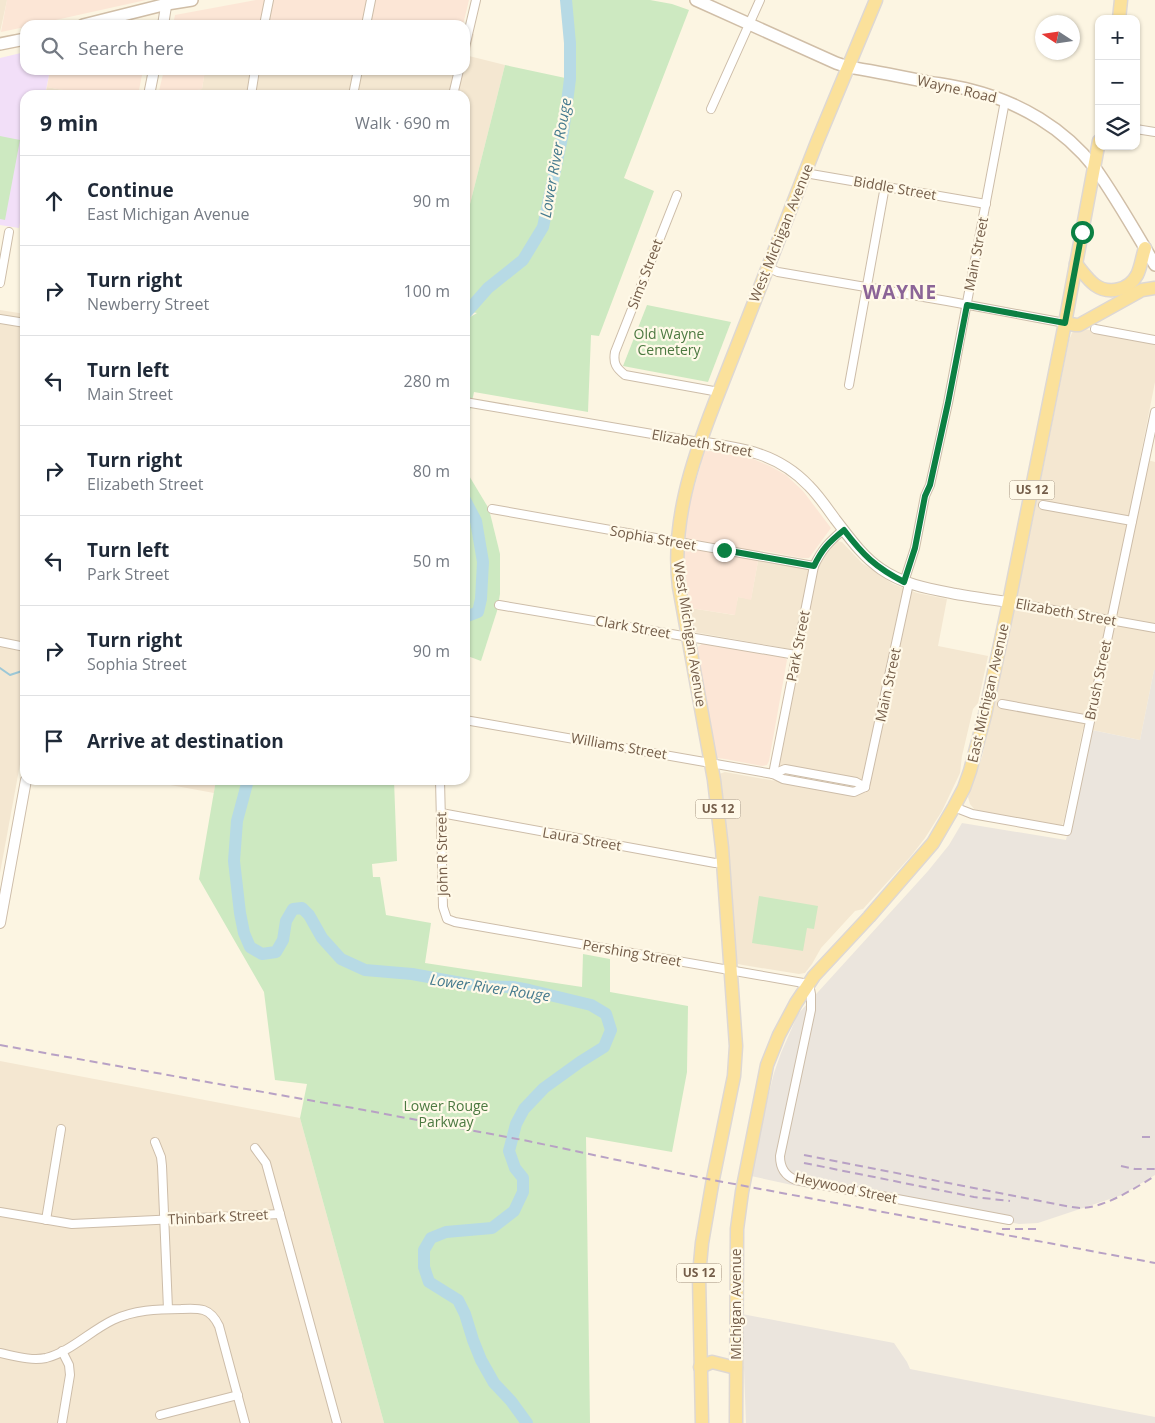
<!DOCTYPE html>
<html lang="en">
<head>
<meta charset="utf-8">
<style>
	body { margin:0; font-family:"Open Sans",sans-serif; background:#f6f6f7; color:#1f2937 }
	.controls { position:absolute; right:15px; top:15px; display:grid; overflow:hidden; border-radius:10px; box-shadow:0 1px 4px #0004 }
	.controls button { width:45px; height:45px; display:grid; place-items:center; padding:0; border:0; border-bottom:1px solid #e0e1e3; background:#fff; color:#1f2937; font:25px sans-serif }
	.compass { position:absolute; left:1035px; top:15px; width:45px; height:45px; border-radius:50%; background:#fff; box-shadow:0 1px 4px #0004; rotate:282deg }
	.stop { position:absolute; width:15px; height:15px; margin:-11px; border:4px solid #0b8043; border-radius:50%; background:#fff }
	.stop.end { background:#0b8043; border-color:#fff; box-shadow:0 1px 5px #0008 }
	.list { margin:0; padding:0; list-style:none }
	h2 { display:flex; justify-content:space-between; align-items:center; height:65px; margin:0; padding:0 20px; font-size:21px }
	h2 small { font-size:16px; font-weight:400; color:#747a83 }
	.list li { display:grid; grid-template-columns:32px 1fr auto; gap:15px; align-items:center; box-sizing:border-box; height:90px; padding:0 20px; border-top:1px solid #e0e1e3 }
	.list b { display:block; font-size:19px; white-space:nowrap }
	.list p { margin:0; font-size:16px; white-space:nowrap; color:#747a83 }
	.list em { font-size:16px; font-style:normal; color:#747a83 }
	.icon { flex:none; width:28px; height:28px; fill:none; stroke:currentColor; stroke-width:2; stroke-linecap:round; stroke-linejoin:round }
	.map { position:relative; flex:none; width:1155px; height:1423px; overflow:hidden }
	.search { position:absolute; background:#fff; box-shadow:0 1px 4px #0004; left:20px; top:20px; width:450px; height:55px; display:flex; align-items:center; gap:12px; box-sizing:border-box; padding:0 18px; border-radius:15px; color:#747a83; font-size:19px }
	.panel { position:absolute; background:#fff; box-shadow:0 1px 4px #0004; left:20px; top:90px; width:450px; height:695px; border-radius:15px }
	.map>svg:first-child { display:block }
	.residential { fill:#f4e7d1 }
	.commercial { fill:#fce6d6 }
	.industrial { fill:#ebe5dd }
	.education { fill:#f2dff8 }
	.green { fill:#cde9c1 }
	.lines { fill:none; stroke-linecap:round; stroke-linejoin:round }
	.stream { stroke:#9dc8d7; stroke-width:2 }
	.river { stroke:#b7dae5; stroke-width:12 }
	.minor-casing { stroke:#cdbda9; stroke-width:10 }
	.tertiary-casing { stroke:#cdbda9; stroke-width:12 }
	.secondary-casing { stroke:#d0bea7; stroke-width:14 }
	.primary-casing { stroke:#ded8d3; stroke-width:15 }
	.minor { stroke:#fff; stroke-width:8 }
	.tertiary { stroke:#fff; stroke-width:10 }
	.secondary { stroke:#fff; stroke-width:11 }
	.primary { stroke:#fbe19b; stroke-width:12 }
	.rail { stroke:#b8a1c5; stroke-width:2; stroke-dasharray:8 5; stroke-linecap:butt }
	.route { stroke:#0b8043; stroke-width:6 }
	.labels { text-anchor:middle; stroke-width:4.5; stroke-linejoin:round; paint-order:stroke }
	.shield { fill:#fff9e8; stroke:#9e8c79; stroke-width:1 }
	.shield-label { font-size:12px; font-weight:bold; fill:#745d49 }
	.street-label { font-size:14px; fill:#745d49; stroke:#fff9e8 }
	.park-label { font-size:14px; fill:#4c7941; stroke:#fff9e8 }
	.water-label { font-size:15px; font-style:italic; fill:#457a8e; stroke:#fff9e8 }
	.district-label { font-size:19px; font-weight:bold; letter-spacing:1px; fill:#8b6497; stroke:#fff9e8 }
</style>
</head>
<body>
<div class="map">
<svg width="1155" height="1423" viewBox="0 0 1155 1423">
	<rect width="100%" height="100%" fill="#fcf5e2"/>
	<g class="residential">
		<polygon points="0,0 7,0 0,32"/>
		<polygon points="465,33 474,34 469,56 505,65 465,224 465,95 175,95 202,89 205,70 465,70"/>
		<polygon points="47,87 89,95 45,95"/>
		<polygon points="0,310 25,314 25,737 0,873"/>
		<polygon points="1076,327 1155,345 1155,382 1140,458 1155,462 1155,670 1154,670 1140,740 1083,728 1064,820 1062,825 1057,826 997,816 974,809 970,804 968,797 982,757 1033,519 1069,340 1072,333"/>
		<polygon points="837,541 842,542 862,563 893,584 917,593 947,599 938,646 988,656 978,703 973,709 962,756 960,773 942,811 925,838 911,856 863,909 855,911 821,948 812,964 805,973 799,974 743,965 738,964 736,961 719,774 725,772 776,781 801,651 694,632 691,627 693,620 690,608 734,615 738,597 751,599 758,561 817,570 823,556 830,547"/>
		<polygon points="143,780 216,780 214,793"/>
		<polygon points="0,1061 300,1118 384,1423 0,1423"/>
	</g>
	<g class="commercial">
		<polygon points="7,0 146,0 33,25 25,25 25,27 1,32"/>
		<polygon points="256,0 469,0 463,25 173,25 175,15"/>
		<polygon points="50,70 143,70 138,95 89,95 47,87"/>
		<polygon points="164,70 205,70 202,89 175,95 158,95"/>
		<polygon points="704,450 751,458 770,466 786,475 803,491 831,528 809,558 802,558 760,550 751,600 738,597 735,615 690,608 684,562 682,557 689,506 701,464 701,456"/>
		<polygon points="703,643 772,654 784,657 787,660 769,761 767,765 762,766 725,759 717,758 715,755 697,652 698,647"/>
	</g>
	<g class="industrial">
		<polygon points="1154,670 1155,670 1155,1175 1122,1195 1038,1223 1019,1224 792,1185 751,1176 768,1097 774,1073 781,1053 798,1014 928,871 949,845 962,823 1066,840 1092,730 1140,740"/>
		<polygon points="742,1314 894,1343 907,1362 910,1369 1155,1417 1155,1423 746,1423"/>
	</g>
	<polygon class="education" points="25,52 25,70 50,70 45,95 25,95 25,195 19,228 0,225 0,58"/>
	<g class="green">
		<polygon points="566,0 650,0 672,4 689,10 624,178 654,191 599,336 591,335 588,412 474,392 470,411 465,421 465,320 477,313 465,311 465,224 505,65 570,79 570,43"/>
		<polygon points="0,136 20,140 5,220 0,219"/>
		<polygon points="647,305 731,322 708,382 623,366"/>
		<polygon points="465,469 489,509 500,554 500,594 497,611 481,661 465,655"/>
		<polygon points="216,780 394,780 397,861 372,864 373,877 380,877 386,915 431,923 425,963 582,987 583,954 610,959 610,992 688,1006 687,1072 672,1152 586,1137 590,1423 384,1423 300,1118 307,1084 275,1080 264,992 199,879"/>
		<polygon points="759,896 818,906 814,929 807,928 803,951 752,943"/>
	</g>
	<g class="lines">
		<polyline class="stream" points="0,668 10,675 25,670"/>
		<g class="river">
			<polyline points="465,314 488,288 523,260 543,227 563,133 570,79 570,43 566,0"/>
			<polyline points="465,500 476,521 483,562 481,599 478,612 465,617"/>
			<polyline points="248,780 237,821 234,861 240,913 244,933 250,947 262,954 276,952 283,940 286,921 293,909 302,908 309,915 322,938 341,959 365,970 412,974 478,986 513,987 529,990 591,1005 606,1014 611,1030 604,1047 580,1062 544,1088 524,1109 516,1124 509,1151 515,1168 523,1178 523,1192 514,1211 492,1228 446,1232 431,1238 424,1250 424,1267 429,1282 458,1300 465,1314 473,1340 481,1360 494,1383 511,1401 527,1423"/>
		</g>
		<defs>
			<g id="minor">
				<polyline points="264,25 269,0"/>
				<polyline points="366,25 371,0"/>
				<polyline points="465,47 476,0"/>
				<polyline points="251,95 255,70"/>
				<polyline points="353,95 358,70"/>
				<polyline points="453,95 459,70"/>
				<polyline points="711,109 760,0"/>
				<polyline points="1136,129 1155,132"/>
				<polyline points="805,173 986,204"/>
				<path d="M677,195L615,352C613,363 616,368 625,375L719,392"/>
				<polyline points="767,267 778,272 947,301 1065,323"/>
				<polyline points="0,283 9,232"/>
				<polyline points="0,319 25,323"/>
				<polyline points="1095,329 1155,340"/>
				<polyline points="849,385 885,186"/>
				<polyline points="465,402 699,442"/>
				<polyline points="1043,505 1132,521"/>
				<polyline points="492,509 814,566"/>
				<polyline points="904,582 915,548 925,496 930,485 948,403 1005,101"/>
				<polyline points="1009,602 1155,628"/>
				<polyline points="499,605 796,655"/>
				<polyline points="0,642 25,647"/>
				<polyline points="1002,704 1090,720"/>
				<polyline points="465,720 773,774 783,779 854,792 865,787"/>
				<path d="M773,774L814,566C822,549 829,542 843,530"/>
				<polyline points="773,774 785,769 856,782 865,787"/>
				<path d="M440,780L443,907L447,919L455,922L809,984L811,994V1010L780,1156C780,1168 785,1176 796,1180L1009,1220"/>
				<polyline points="865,787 909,583"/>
				<polyline points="954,807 972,814 1067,831 1155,412"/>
				<polyline points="441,813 715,863 724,862"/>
				<polyline points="155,1142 161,1157 162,1166 168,1309"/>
				<polyline points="255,1148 266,1163 337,1423"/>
				<polyline points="0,1212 72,1224 280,1214"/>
				<polyline points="46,1220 61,1129"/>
				<path d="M0,1353C15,1356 31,1361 46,1358C70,1352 90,1331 113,1320C134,1310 157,1309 181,1309C199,1308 210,1307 219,1326L245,1423"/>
				<polyline points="160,1415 238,1395"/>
				<polyline points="62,1423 70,1375 69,1365 62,1351"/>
			</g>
			<g id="tertiary">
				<polyline points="163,25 167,0"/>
				<polyline points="149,95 154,70"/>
				<path d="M699,442C742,448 778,453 809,486C819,496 827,508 835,519C849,537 862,556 881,569C904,585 930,589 956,594C974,597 991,600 1009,602"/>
				<polyline points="0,923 26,780"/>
			</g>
			<g id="secondary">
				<path d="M696,0L836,63L848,67C873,71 898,76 923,81C939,84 956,86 971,90C1019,102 1064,128 1095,168C1117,199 1136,233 1155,265"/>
				<polyline points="83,25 167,4 192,0"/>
				<polyline points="0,44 25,39"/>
			</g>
			<g id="primary">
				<polyline points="1119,19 1121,0"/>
				<path d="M1076,264C1082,271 1088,280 1095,285C1109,295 1129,290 1137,275C1141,267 1142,257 1145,248"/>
				<polyline points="1065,323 1076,325 1079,325 1142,290 1155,288"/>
				<polyline points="700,1367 712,1362 736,1368"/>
				<path d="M702,1423L699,1275L702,1243L713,1179L734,1076L736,1046L722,848L714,780L679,587C671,523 692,461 715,402L817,142L876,0"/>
				<polyline points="736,1423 737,1229 742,1192 767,1065 779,1035 796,1003 814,976 869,917 933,843 954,807 964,788 970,771 985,715 1009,602 1065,323 1099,141"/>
			</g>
		</defs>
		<use href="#minor" class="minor-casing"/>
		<use href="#tertiary" class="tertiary-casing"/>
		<use href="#secondary" class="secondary-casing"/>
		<use href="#primary" class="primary-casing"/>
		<use href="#minor" class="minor"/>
		<use href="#tertiary" class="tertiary"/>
		<use href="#secondary" class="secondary"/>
		<use href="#primary" class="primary"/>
		<g class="rail">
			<polyline points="0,1045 364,1110 528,1141 702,1178 1155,1263"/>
			<polyline points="1142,1137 1155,1137"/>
			<path d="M804,1155L1066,1206C1071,1207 1077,1208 1082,1208C1106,1207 1135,1188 1155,1176"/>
			<polyline points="804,1163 974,1197 1010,1201"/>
			<polyline points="1121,1166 1135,1169 1155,1169"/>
			<polyline points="1002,1229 1039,1229"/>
		</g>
	</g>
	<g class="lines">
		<path class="route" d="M724,550L814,566C822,549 829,542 844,530C863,555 875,567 904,582L915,548L925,496L930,485L948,403L967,305L1065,323L1082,232"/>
	</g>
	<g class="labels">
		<g class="shield">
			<rect x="1009.5" y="480.5" width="45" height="19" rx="4"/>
			<rect x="695.5" y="799.5" width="45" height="19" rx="4"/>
			<rect x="676.5" y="1263.5" width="45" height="19" rx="4"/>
		</g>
		<g class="shield-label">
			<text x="1032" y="494">US 12</text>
			<text x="718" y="813">US 12</text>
			<text x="699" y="1277">US 12</text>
		</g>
		<g class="street-label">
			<text transform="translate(957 89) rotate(13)" y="5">Wayne Road</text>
			<text transform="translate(895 188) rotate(10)" y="5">Biddle Street</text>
			<text transform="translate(781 233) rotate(-68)" y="5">West Michigan Avenue</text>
			<text transform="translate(976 254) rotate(-79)" y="5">Main Street</text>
			<text transform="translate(645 274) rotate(-69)" y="5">Sims Street</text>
			<text transform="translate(702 443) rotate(10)" y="5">Elizabeth Street</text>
			<text transform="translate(653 538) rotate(10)" y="5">Sophia Street</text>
			<text transform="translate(1066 612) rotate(10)" y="5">Elizabeth Street</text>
			<text transform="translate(633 627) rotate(10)" y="5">Clark Street</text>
			<text transform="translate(690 634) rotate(81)" y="5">West Michigan Avenue</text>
			<text transform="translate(798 646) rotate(-79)" y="5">Park Street</text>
			<text transform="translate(1098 680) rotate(-78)" y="5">Brush Street</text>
			<text transform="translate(888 685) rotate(-78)" y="5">Main Street</text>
			<text transform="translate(988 693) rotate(-77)" y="5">East Michigan Avenue</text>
			<text transform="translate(619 746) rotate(10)" y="5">Williams Street</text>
			<text transform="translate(582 839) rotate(10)" y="5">Laura Street</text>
			<text transform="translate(442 854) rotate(-91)" y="5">John R Street</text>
			<text transform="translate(632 953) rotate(10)" y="5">Pershing Street</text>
			<text transform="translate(846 1188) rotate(12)" y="5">Heywood Street</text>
			<text transform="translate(218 1217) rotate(-3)" y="5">Thinbark Street</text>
			<text transform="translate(736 1304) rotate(-90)" y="5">Michigan Avenue</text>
		</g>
		<g class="park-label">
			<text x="669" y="339">Old Wayne<tspan x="669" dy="16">Cemetery</tspan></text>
			<text x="446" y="1111">Lower Rouge<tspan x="446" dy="16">Parkway</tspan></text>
		</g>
		<g class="water-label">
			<text transform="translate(556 158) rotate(-80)" y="5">Lower River Rouge</text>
			<text transform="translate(490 988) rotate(8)" y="5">Lower River Rouge</text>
		</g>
		<g class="district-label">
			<text x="900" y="299">WAYNE</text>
		</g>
	</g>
</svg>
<div class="controls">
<button>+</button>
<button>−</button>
<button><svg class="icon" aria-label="layers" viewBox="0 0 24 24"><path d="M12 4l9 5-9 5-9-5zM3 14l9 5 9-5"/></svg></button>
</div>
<svg class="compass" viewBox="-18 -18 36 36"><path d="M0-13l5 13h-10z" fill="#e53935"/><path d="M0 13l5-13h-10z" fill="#747a83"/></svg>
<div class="stop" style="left:1082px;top:232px"></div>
<div class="stop end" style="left:724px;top:550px"></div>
<div class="search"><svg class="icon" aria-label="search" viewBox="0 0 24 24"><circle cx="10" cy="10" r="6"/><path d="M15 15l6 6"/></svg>Search here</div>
<section class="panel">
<h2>9 min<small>Walk · 690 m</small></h2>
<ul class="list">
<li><svg class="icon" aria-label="ahead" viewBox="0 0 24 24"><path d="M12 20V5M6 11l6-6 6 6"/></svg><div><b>Continue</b><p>East Michigan Avenue</p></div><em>90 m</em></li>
<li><svg class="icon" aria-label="right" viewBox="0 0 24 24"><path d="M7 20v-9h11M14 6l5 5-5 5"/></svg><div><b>Turn right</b><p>Newberry Street</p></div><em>100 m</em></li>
<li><svg class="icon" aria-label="left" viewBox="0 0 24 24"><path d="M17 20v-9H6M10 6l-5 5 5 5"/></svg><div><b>Turn left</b><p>Main Street</p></div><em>280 m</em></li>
<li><svg class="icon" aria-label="right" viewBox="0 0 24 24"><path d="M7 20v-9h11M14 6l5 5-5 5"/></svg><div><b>Turn right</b><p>Elizabeth Street</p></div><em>80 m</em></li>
<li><svg class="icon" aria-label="left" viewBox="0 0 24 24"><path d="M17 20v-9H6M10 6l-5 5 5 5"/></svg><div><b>Turn left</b><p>Park Street</p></div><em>50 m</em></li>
<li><svg class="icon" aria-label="right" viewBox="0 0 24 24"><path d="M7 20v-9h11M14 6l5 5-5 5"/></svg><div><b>Turn right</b><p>Sophia Street</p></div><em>90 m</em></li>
<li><svg class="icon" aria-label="arrive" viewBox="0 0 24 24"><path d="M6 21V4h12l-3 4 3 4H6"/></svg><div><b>Arrive at destination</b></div></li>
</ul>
</section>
</div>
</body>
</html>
